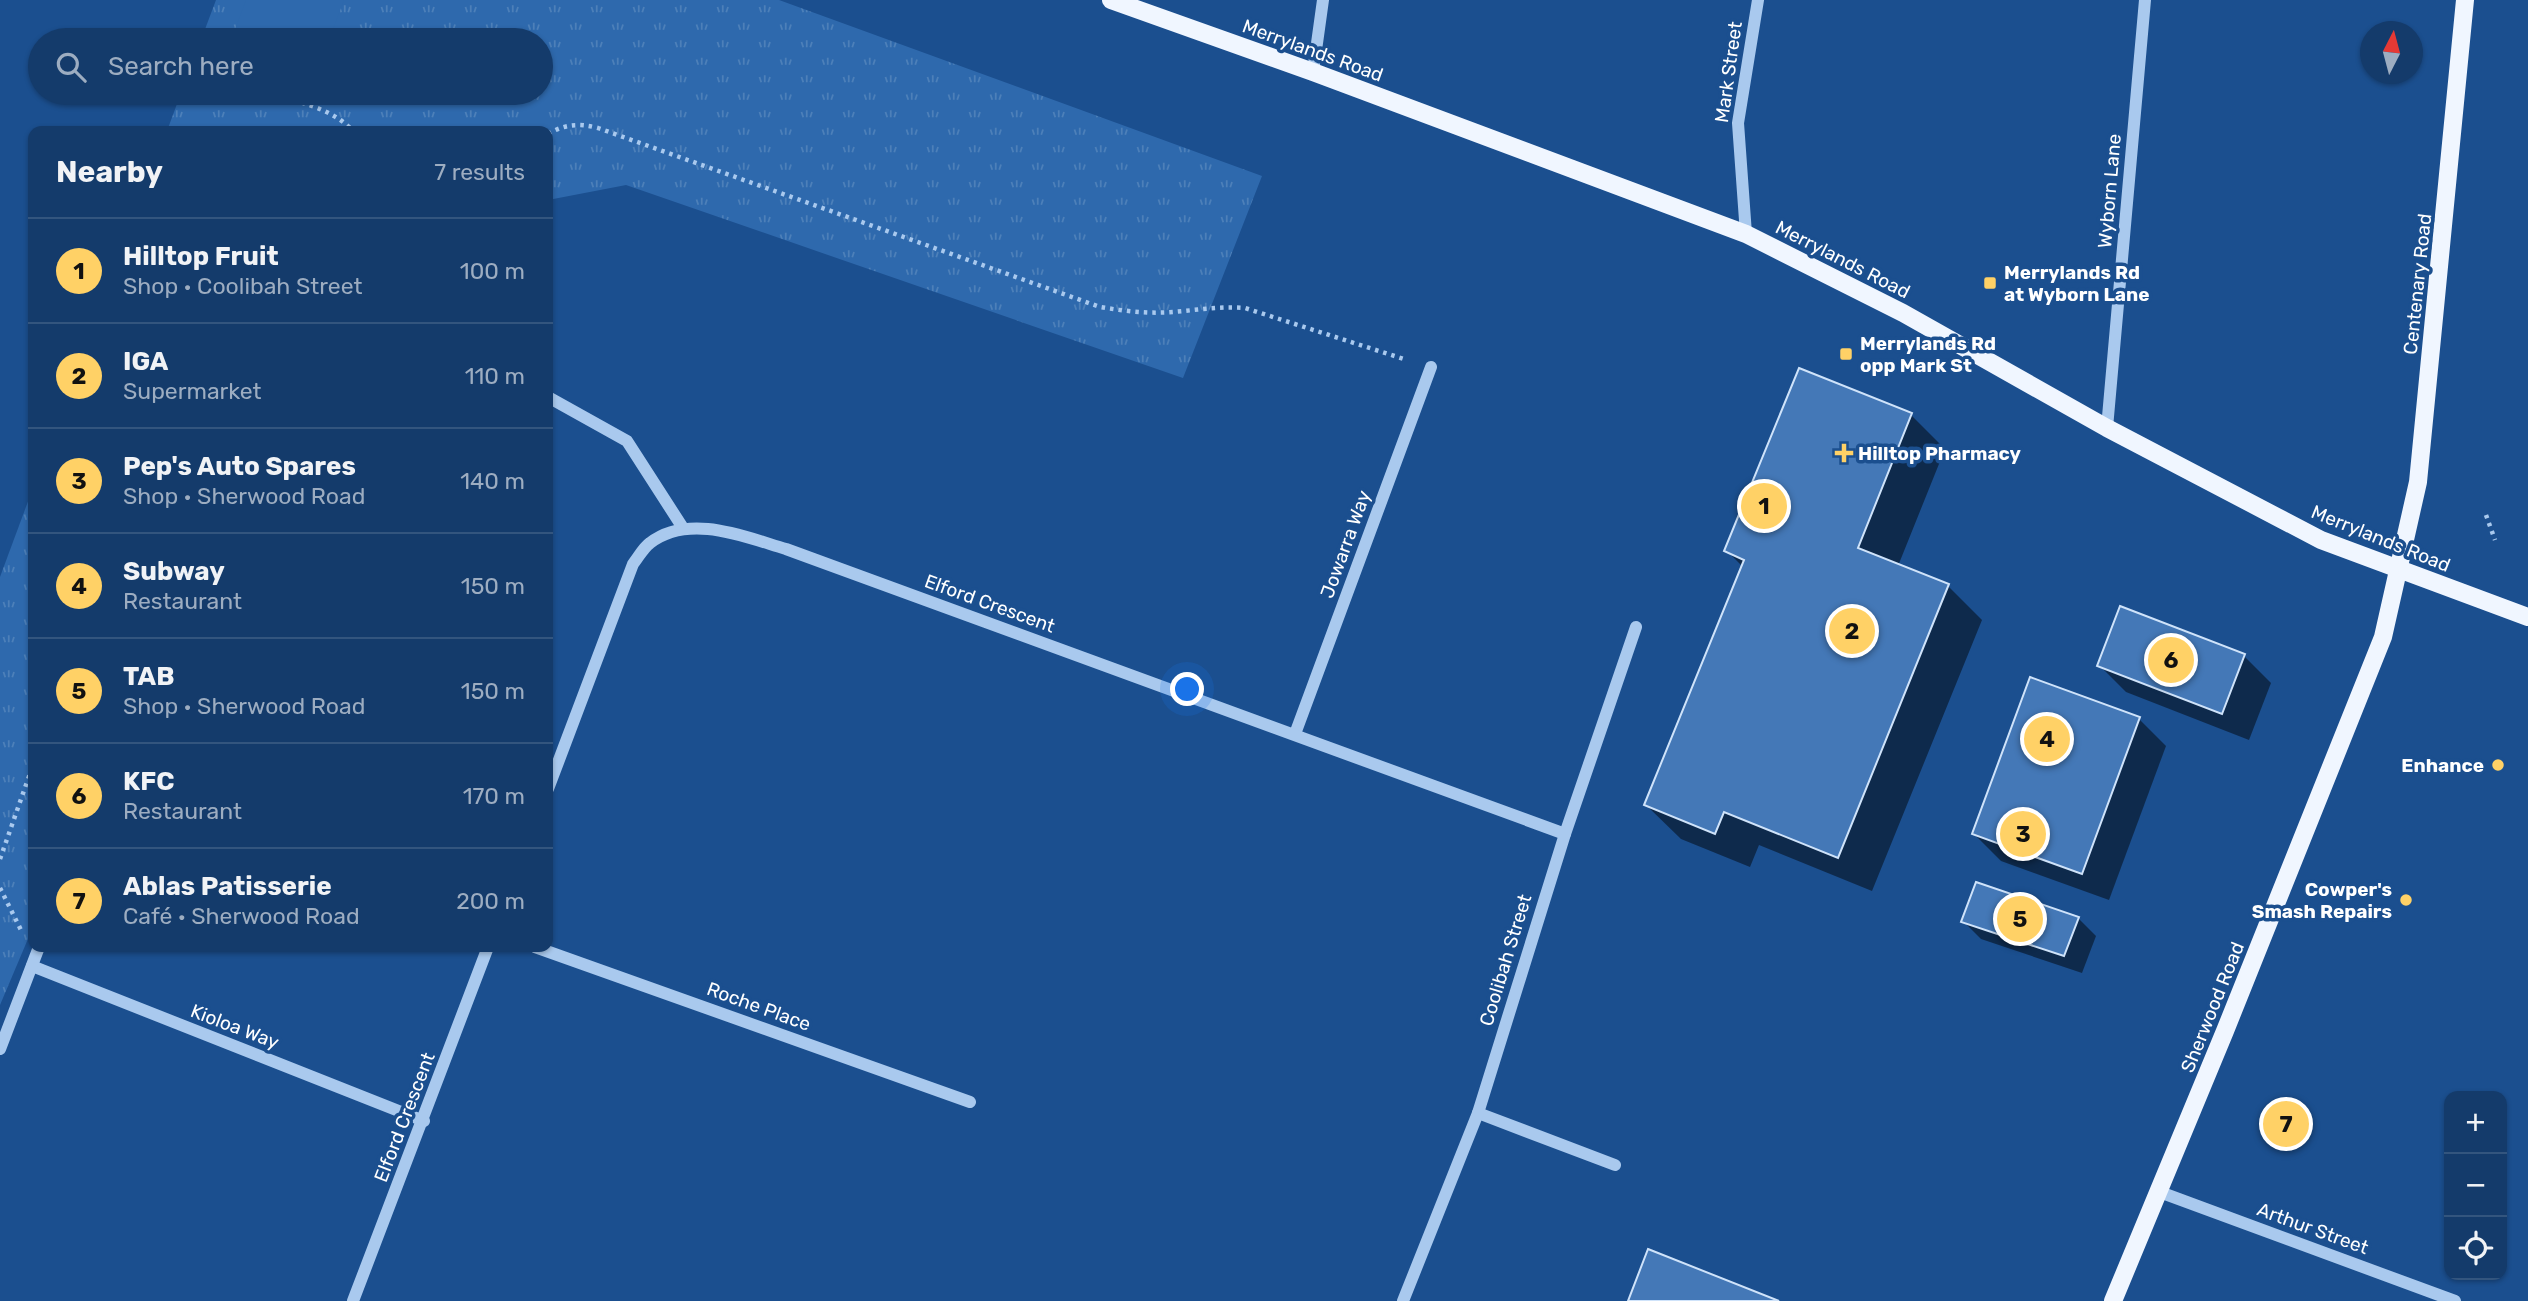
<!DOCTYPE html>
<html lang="en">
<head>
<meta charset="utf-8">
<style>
	body { margin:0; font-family:Rubik,sans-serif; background:#214673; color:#f1f3f6 }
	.controls { position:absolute; right:21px; bottom:21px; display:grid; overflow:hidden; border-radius:14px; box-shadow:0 2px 5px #0004 }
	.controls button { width:63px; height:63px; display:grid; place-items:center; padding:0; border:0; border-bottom:2px solid #33557e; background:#143b6b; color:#f1f3f6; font:35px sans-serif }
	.compass { position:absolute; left:2360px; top:21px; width:63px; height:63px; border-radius:50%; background:#143b6b; box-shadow:0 2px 5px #0004; rotate:6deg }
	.you { position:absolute; left:1188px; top:690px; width:24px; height:24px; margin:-18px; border:5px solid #fff; border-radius:50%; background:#1a73e8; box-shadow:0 0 0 10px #1a73e833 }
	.badge { display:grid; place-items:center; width:46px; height:46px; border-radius:50%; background:#ffd166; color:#111; font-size:23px; font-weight:700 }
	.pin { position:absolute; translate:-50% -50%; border:4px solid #fff; box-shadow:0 2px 7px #0006 }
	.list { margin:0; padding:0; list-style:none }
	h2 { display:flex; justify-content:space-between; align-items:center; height:91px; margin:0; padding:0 28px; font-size:30px }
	h2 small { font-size:23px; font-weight:400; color:#9dadc1 }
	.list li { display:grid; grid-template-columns:46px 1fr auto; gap:21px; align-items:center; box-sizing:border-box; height:105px; padding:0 28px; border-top:2px solid #33557e }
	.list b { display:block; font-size:26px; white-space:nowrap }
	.list p { margin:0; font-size:23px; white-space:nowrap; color:#9dadc1 }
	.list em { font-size:23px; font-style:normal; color:#9dadc1 }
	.icon { flex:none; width:38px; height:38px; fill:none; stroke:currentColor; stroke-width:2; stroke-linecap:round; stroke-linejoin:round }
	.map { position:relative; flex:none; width:2528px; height:1301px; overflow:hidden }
	.search { position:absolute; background:#143b6b; box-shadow:0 2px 5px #0004; left:28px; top:28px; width:525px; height:77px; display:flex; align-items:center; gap:18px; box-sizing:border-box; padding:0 24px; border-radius:38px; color:#9dadc1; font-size:26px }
	.panel { position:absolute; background:#143b6b; box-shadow:0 2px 5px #0004; left:28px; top:126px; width:525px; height:826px; border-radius:14px }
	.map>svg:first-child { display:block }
	.park { fill:url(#park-tufts) }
	.pitch { fill:#2e69ad }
	.shadow { fill:#0007 }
	.building { fill:#4478b7; stroke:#cfe3fa; stroke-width:2 }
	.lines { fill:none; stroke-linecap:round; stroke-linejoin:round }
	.path { stroke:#a9c9ee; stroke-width:4.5; stroke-dasharray:3.5 5; stroke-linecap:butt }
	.minor { stroke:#a9c9ee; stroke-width:12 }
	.major { stroke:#f0f6ff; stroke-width:18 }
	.poi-dot { fill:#ffd166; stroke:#1b4f8f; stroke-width:2.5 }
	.labels { text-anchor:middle; stroke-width:7; stroke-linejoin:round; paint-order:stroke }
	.street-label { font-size:19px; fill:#fff; stroke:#1b4f8f }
	.poi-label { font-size:19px; font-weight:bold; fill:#fff; stroke:#1b4f8f; text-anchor:start }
</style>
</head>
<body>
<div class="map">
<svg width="2528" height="1301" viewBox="0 0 2528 1301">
	<defs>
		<pattern id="park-tufts" width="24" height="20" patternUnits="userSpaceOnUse" patternTransform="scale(1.75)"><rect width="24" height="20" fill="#2e69ad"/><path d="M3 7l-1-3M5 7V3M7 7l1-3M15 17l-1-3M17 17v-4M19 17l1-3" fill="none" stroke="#4d80b9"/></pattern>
	</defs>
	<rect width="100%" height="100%" fill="#1b4f8f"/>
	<g class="park">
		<polygon points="216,0 779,0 1262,176 1183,378 626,185 548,200 548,131 167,131 181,93 541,93 541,40 201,40"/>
		<polygon points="33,488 33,927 0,1005 0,577"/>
	</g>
	<polygon class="pitch" points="246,0 344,0 329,40 231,40"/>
	<g class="shadow">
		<polygon points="1911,415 1945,449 1898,566 1948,586 1982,620 1872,891 1759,845 1750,867 1681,839 1646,805 1743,567 1726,550"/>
		<polygon points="2121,609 2244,656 2271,683 2249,740 2126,692 2100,666"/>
		<polygon points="2139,719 2166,746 2109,900 2001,861 1974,834"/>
		<polygon points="2078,918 2096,936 2082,973 1981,939 1963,921"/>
	</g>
	<g class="building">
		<polygon points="1799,368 1912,413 1858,548 1949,584 1838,858 1724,812 1715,834 1644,805 1744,560 1724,551"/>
		<polygon points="2120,606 2245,654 2222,714 2097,666"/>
		<polygon points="2030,677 2140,717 2082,874 1972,834"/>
		<polygon points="1976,882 2079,917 2064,956 1961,922"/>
		<polygon points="1648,1249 1779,1301 1628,1301"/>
	</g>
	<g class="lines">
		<g class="path">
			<path d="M269,93C298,102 332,108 353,131"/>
			<path d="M548,134C565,124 579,123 598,128L1100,307C1124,311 1148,314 1173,312C1197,310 1220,306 1245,308L1407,360"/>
			<polyline points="2486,515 2495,540"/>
			<polyline points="0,859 33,765"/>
			<polyline points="0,888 21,930"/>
		</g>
		<g class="minor">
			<polyline points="1313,72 1323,0"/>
			<polyline points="1746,234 1738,123 1758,0"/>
			<polyline points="548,397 627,441 683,528"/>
			<polyline points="2107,428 2145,0"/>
			<polyline points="1295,734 1431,367"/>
			<path d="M548,789L633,564C638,558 643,548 650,543C689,513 745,537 786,549L1565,834"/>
			<polyline points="535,947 970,1102"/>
			<polyline points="32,966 424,1121"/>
			<polyline points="0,1049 39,947"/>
			<polyline points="1478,1113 1615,1165"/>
			<polyline points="2157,1191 2455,1301"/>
			<polyline points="353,1301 488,947"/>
			<polyline points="1403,1301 1478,1113 1565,834 1636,627"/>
		</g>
		<g class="major">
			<polyline points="1111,0 1313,72 1746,234 1903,313 2107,428 2321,540 2528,617"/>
			<polyline points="2113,1301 2225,1031 2383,637 2418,482 2465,0"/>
		</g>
	</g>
	<g class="poi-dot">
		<rect x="1983" y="276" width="14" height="14" rx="3.5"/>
		<rect x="1839" y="347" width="14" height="14" rx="3.5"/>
		<path d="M1840.5 442.5h7v7h7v7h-7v7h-7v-7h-7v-7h7z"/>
		<circle cx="2498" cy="765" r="7"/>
		<circle cx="2406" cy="900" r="7"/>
	</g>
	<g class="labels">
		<g class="street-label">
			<text transform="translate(1313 50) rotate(20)" y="7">Merrylands Road</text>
			<text transform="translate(1728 72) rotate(-82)" y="7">Mark Street</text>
			<text transform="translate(2109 191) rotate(-85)" y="7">Wyborn Lane</text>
			<text transform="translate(1843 259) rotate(27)" y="7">Merrylands Road</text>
			<text transform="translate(2417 284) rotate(-84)" y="7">Centenary Road</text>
			<text transform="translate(2381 538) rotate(22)" y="7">Merrylands Road</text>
			<text transform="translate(1345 544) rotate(-70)" y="7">Jowarra Way</text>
			<text transform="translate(990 603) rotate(20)" y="7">Elford Crescent</text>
			<text transform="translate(1505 960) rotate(-73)" y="7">Coolibah Street</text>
			<text transform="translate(759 1006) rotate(20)" y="7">Roche Place</text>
			<text transform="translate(2212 1007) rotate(-68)" y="7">Sherwood Road</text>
			<text transform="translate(235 1026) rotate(21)" y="7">Kioloa Way</text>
			<text transform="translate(404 1117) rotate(-69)" y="7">Elford Crescent</text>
			<text transform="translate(2313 1228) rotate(20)" y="7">Arthur Street</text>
		</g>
		<g class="poi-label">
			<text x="2004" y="279">Merrylands Rd<tspan x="2004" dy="22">at Wyborn Lane</tspan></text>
			<text x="1860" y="350">Merrylands Rd<tspan x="1860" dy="22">opp Mark St</tspan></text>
			<text x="1858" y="460">Hilltop Pharmacy</text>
			<text x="2484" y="772" text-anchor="end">Enhance</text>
			<text x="2392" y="896" text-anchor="end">Cowper's<tspan x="2392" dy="22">Smash Repairs</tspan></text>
		</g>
	</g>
</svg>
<div class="controls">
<button>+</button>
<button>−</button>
<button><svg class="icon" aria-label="locate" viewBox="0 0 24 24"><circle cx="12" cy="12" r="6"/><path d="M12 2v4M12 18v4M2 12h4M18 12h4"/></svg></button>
</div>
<svg class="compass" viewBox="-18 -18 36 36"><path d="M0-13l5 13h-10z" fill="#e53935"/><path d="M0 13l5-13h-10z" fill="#9dadc1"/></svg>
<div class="you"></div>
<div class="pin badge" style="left:1764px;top:506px">1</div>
<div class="pin badge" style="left:1852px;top:631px">2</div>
<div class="pin badge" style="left:2023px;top:834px">3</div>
<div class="pin badge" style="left:2047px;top:739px">4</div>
<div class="pin badge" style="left:2020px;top:919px">5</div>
<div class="pin badge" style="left:2171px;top:660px">6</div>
<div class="pin badge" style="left:2286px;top:1124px">7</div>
<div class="search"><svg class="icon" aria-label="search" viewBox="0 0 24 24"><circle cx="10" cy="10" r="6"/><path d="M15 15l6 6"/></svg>Search here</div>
<section class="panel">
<h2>Nearby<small>7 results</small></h2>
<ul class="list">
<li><span class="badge">1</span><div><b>Hilltop Fruit</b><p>Shop · Coolibah Street</p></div><em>100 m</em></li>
<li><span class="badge">2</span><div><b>IGA</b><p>Supermarket</p></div><em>110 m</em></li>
<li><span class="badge">3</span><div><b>Pep's Auto Spares</b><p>Shop · Sherwood Road</p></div><em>140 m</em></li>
<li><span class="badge">4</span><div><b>Subway</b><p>Restaurant</p></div><em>150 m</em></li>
<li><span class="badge">5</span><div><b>TAB</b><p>Shop · Sherwood Road</p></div><em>150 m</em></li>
<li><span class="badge">6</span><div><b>KFC</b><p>Restaurant</p></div><em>170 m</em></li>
<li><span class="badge">7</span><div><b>Ablas Patisserie</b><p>Café · Sherwood Road</p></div><em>200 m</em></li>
</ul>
</section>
</div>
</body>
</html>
